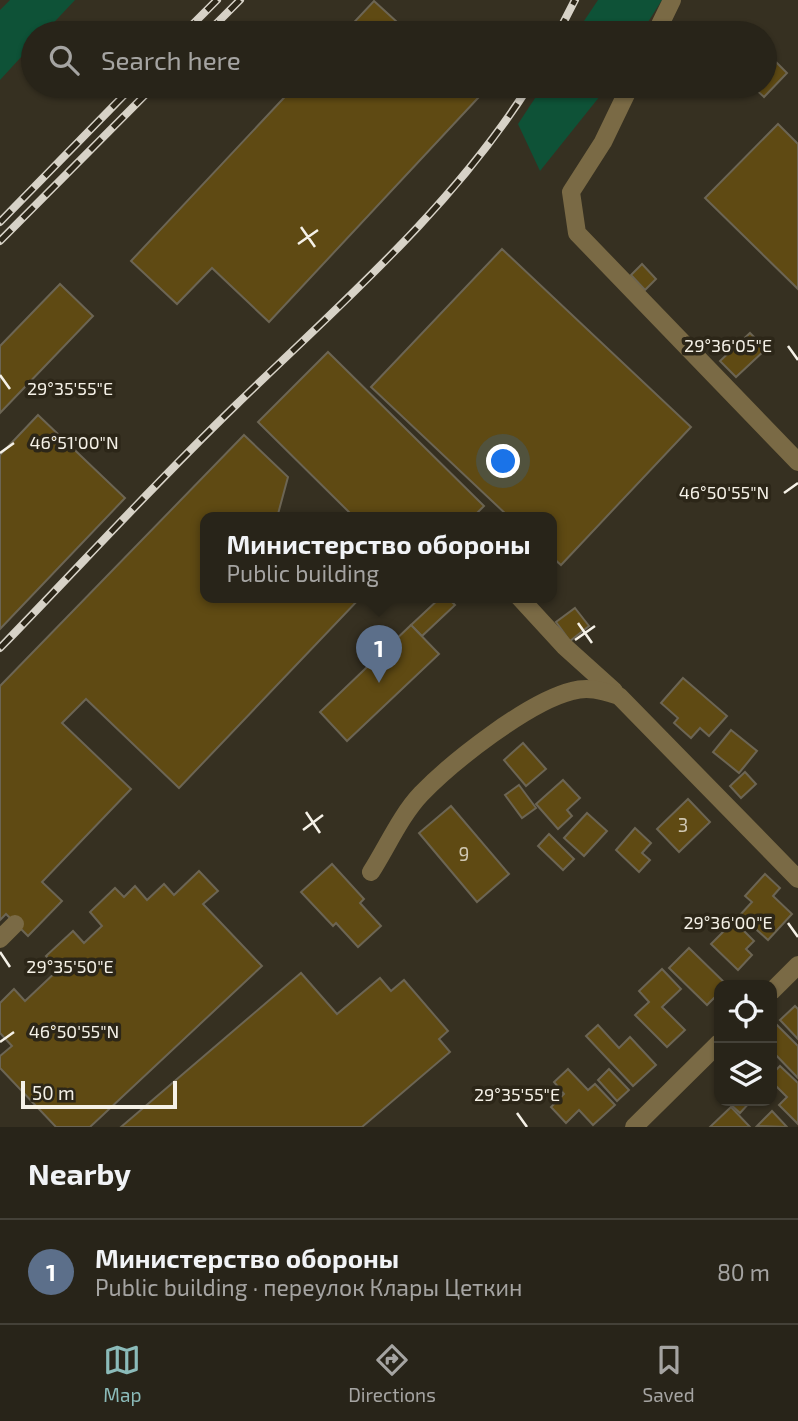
<!DOCTYPE html>
<html lang="en">
<head>
<meta charset="utf-8">
<style>
	body { margin:0; font-family:"Exo 2",sans-serif; background:#343026; color:#f1f3f6 }
	.controls { position:absolute; right:21px; bottom:21px; display:grid; overflow:hidden; border-radius:14px; box-shadow:0 2px 5px #0004 }
	.controls button { width:63px; height:63px; display:grid; place-items:center; padding:0; border:0; border-bottom:2px solid #444138; background:#282419; color:#f1f3f6; font:35px sans-serif }
	.scale { position:absolute; left:21px; bottom:18px; width:156px; box-sizing:border-box; padding-left:7px; border:4px solid #f5f1e7; border-top:0; font-size:19px; line-height:24px; white-space:nowrap; color:#f5f1e7; -webkit-text-stroke:5px #2c2618; paint-order:stroke }
	.you { position:absolute; left:504px; top:462px; width:24px; height:24px; margin:-18px; border:5px solid #fff; border-radius:50%; background:#1a73e8; box-shadow:0 0 0 10px #1a73e833 }
	.badge { display:grid; place-items:center; width:46px; height:46px; border-radius:50%; background:#8bbbb9; color:#fff; font-size:23px; font-weight:700 }
	.pin { position:absolute; translate:-50% -58px; filter:drop-shadow(0 2px 4px #0008) }
	.pin::after { content:''; position:absolute; top:37px; width:24px; height:21px; background:inherit; clip-path:polygon(0 0,100% 0,50% 100%) }
	.popup { position:absolute; left:200px; top:512px; width:357px; height:91px; box-sizing:border-box; display:grid; place-content:center; border-radius:14px; background:#282419; filter:drop-shadow(0 2px 5px #0005); font-size:23px; white-space:nowrap; color:#a5a4a2 }
	.popup b { font-size:26px; color:#f1f3f6 }
	.popup::after { content:''; position:absolute; left:50%; top:100%; margin-left:-14px; border:14px solid transparent; border-top-color:#282419 }
	.list { margin:0; padding:0; list-style:none }
	h2 { display:flex; justify-content:space-between; align-items:center; height:91px; margin:0; padding:0 28px; font-size:30px }
	h2 small { font-size:23px; font-weight:400; color:#a5a4a2 }
	.list li { display:grid; grid-template-columns:46px 1fr auto; gap:21px; align-items:center; box-sizing:border-box; height:105px; padding:0 28px; border-top:2px solid #444138 }
	.list b { display:block; font-size:26px; white-space:nowrap }
	.list p { margin:0; font-size:23px; white-space:nowrap; color:#a5a4a2 }
	.list em { font-size:23px; font-style:normal; color:#a5a4a2 }
	.icon { flex:none; width:38px; height:38px; fill:none; stroke:currentColor; stroke-width:2; stroke-linecap:round; stroke-linejoin:round }
	.map { position:relative; flex:none; width:798px; height:1127px; overflow:hidden }
	.search { position:absolute; background:#282419; box-shadow:0 2px 5px #0004; left:21px; right:21px; top:21px; height:77px; display:flex; align-items:center; gap:18px; box-sizing:border-box; padding:0 24px; border-radius:38px; color:#a5a4a2; font-size:26px }
	.sheet { height:196px; background:#282419 }
	nav { display:flex; justify-content:space-around; align-items:center; box-sizing:border-box; height:98px; border-top:2px solid #444138; background:#282419; font-size:19px; color:#a5a4a2 }
	nav a { display:grid; justify-items:center; gap:4px }
	nav .on { color:#8bbbb9 }
	.map>svg:first-child { display:block }
	.green { fill:#0e5237 }
	.building { fill:#5f4a13; stroke:#6c6554; stroke-width:2 }
	.lines { fill:none; stroke-linecap:round; stroke-linejoin:round }
	.minor { stroke:#7a6a45; stroke-width:18 }
	.rail-casing { stroke:#d7d2c7; stroke-width:8 }
	.rail { stroke:#2c2618; stroke-width:5; stroke-dasharray:16; stroke-linecap:butt }
	.ticks { fill:none; stroke:#f5f1e7; stroke-width:2.5 }
	.labels { text-anchor:middle; stroke-width:7; stroke-linejoin:round; paint-order:stroke }
	.number-label { font-size:19px; fill:#d0c7b2 }
	.ticks-label { font-size:18px; text-anchor:middle; fill:#f5f1e7; stroke:#2c2618; stroke-width:7; stroke-linejoin:round; paint-order:stroke }
</style>
</head>
<body>
<div class="map">
<svg width="798" height="1127" viewBox="0 0 798 1127">
	<rect width="100%" height="100%" fill="#363021"/>
	<g class="green">
		<polygon points="10,0 75,0 44,33 33,33 33,44 0,80 0,10"/>
		<polygon points="598,0 662,0 641,33 576,33"/>
		<polygon points="543,86 608,86 540,171 518,124"/>
	</g>
	<g class="building">
		<polygon points="374,1 409,33 344,33"/>
		<polygon points="765,51 787,73 764,97 752,86 765,86"/>
		<polygon points="295,86 465,86 478,98 269,322 212,268 177,304 131,261"/>
		<polygon points="778,124 798,144 798,289 705,198"/>
		<polygon points="502,249 691,427 561,565 552,557 552,517 509,517 371,387"/>
		<polygon points="642,264 656,279 645,290 631,275"/>
		<polygon points="60,284 93,316 0,413 0,346"/>
		<polygon points="750,333 766,349 736,377 720,361"/>
		<polygon points="328,352 484,506 473,517 354,517 258,422"/>
		<polygon points="38,415 125,498 0,629 0,455"/>
		<polygon points="244,435 288,477 278,514 281,517 206,517 206,597 361,597 179,788 86,699 62,723 131,789 42,882 62,901 28,936 6,914 0,920 0,686"/>
		<polygon points="441,597 447,597 455,605 422,636 411,625"/>
		<polygon points="575,608 589,626 570,641 556,622"/>
		<polygon points="411,625 439,654 347,741 320,712"/>
		<polygon points="683,678 727,716 709,736 700,728 691,738 674,723 678,718 661,703"/>
		<polygon points="731,730 757,751 739,773 713,752"/>
		<polygon points="523,743 546,769 526,786 504,760"/>
		<polygon points="745,772 756,784 741,798 730,786"/>
		<polygon points="563,780 580,798 567,810 572,816 558,829 536,804"/>
		<polygon points="519,785 536,808 522,818 505,795"/>
		<polygon points="688,799 710,822 679,852 657,829"/>
		<polygon points="451,806 509,874 477,902 419,833"/>
		<polygon points="587,813 607,831 584,856 564,838"/>
		<polygon points="635,828 651,843 642,853 650,860 639,872 616,850"/>
		<polygon points="549,834 574,859 563,870 538,846"/>
		<polygon points="332,864 364,899 360,903 381,926 358,947 336,923 333,926 301,892"/>
		<polygon points="199,871 218,891 203,904 262,966 90,1127 56,1127 0,1068 0,1056 12,1046 0,1033 0,1003 14,989 25,1001 59,969 46,956 73,931 84,943 102,926 90,912 115,888 124,897 135,886 147,900 164,884 174,895"/>
		<polygon points="765,874 780,888 773,896 792,914 768,940 740,915 752,902 745,896"/>
		<polygon points="734,921 754,941 746,949 752,955 738,970 711,944"/>
		<polygon points="689,948 727,985 719,985 719,993 707,1005 669,968"/>
		<polygon points="662,969 681,989 662,1007 685,1030 667,1047 635,1015 649,1002 639,991"/>
		<polygon points="301,973 337,1014 380,978 391,991 404,980 448,1031 439,1039 450,1052 362,1127 121,1127"/>
		<polygon points="795,1006 798,1009 798,1039 780,1020"/>
		<polygon points="776,1024 798,1046 798,1078 772,1051 772,1027"/>
		<polygon points="598,1025 619,1048 630,1037 656,1065 633,1086 586,1036"/>
		<polygon points="780,1066 798,1083 798,1124 779,1105 787,1097 772,1082 772,1074"/>
		<polygon points="568,1069 588,1090 595,1084 615,1105 593,1125 579,1110 566,1123 551,1107 564,1094 554,1082"/>
		<polygon points="609,1069 629,1090 617,1101 598,1080"/>
		<polygon points="727,1101 751,1101 740,1113"/>
		<polygon points="731,1107 750,1127 710,1127"/>
		<polygon points="772,1111 787,1127 757,1126"/>
	</g>
	<g class="lines">
		<g class="minor">
			<polyline points="656,33 672,0"/>
			<polyline points="630,86 603,142 571,192 577,233 798,462"/>
			<polyline points="519,597 564,646 614,691"/>
			<path d="M371,872C387,847 401,815 421,794C453,761 528,702 572,691C589,686 603,691 619,696L798,879"/>
			<polyline points="0,939 15,924"/>
			<polyline points="772,991 798,965"/>
			<polyline points="634,1127 719,1043"/>
		</g>
		<defs>
			<g id="rail">
				<polyline points="184,33 217,0"/>
				<polyline points="207,33 240,0"/>
				<polyline points="558,33 575,0"/>
				<polyline points="0,222 133,86"/>
				<polyline points="0,241 154,86"/>
				<path d="M0,648C79,567 155,483 236,405C340,304 451,209 529,86"/>
			</g>
		</defs>
		<use href="#rail" class="rail-casing"/>
		<use href="#rail" class="rail"/>
	</g>
	<path class="ticks" d="M301,227L315,247M298,244L318,230M788,346L798,360M0,375L10,389M0,453L14,443M784,493L798,483M578,623L592,643M575,640L595,626M306,812L320,833M303,830L323,815M788,923L798,937M0,952L10,967M0,1042L14,1032M517,1113L527,1127"/>
	<g class="labels">
		<g class="number-label">
			<text x="683" y="832">3</text>
			<text x="464" y="861">9</text>
		</g>
	</g>
	<g class="ticks-label">
		<text x="728" y="352">29°36'05"E</text>
		<text x="70" y="395">29°35'55"E</text>
		<text x="74" y="449">46°51'00"N</text>
		<text x="724" y="499">46°50'55"N</text>
		<text x="728" y="929">29°36'00"E</text>
		<text x="70" y="973">29°35'50"E</text>
		<text x="74" y="1038">46°50'55"N</text>
		<text x="517" y="1101">29°35'55"E</text>
	</g>
</svg>
<div class="controls">
<button><svg class="icon" aria-label="locate" viewBox="0 0 24 24"><circle cx="12" cy="12" r="6"/><path d="M12 2v4M12 18v4M2 12h4M18 12h4"/></svg></button>
<button><svg class="icon" aria-label="layers" viewBox="0 0 24 24"><path d="M12 4l9 5-9 5-9-5zM3 14l9 5 9-5"/></svg></button>
</div>
<div class="scale">50 m</div>
<div class="you"></div>
<div class="pin badge" style="left:379px;top:683px;background:#5c6f8a">1</div>
<div class="popup"><b>Министерство обороны</b>Public building</div>
<div class="search"><svg class="icon" aria-label="search" viewBox="0 0 24 24"><circle cx="10" cy="10" r="6"/><path d="M15 15l6 6"/></svg>Search here</div>
</div>
<section class="sheet">
<h2>Nearby<small></small></h2>
<ul class="list">
<li><span class="badge" style="background:#5c6f8a">1</span><div><b>Министерство обороны</b><p>Public building · переулок Клары Цеткин</p></div><em>80 m</em></li>
</ul>
</section>
<nav>
<a class="on"><svg class="icon" aria-label="map" viewBox="0 0 24 24"><path d="M3 6l6-2 6 2 6-2v14l-6 2-6-2-6 2zM9 4v14M15 6v14"/></svg>Map</a>
<a><svg class="icon" aria-label="directions" viewBox="0 0 24 24"><path d="M12 3l9 9-9 9-9-9zM9 14v-3h6M13 9l2 2-2 2"/></svg>Directions</a>
<a><svg class="icon" aria-label="saved" viewBox="0 0 24 24"><path d="M7 4h10v16l-5-4-5 4z"/></svg>Saved</a>
</nav>
</body>
</html>
